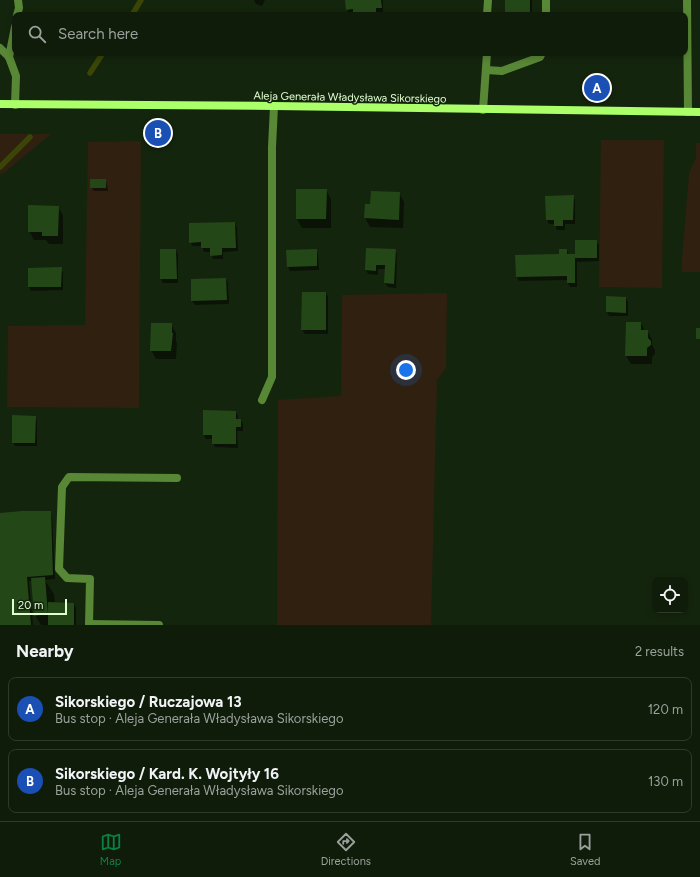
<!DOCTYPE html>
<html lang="en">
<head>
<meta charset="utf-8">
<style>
	body { margin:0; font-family:Figtree,sans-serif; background:#182513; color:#f1f3f6 }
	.controls { position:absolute; right:12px; bottom:12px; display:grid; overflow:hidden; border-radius:8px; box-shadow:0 2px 6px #0003 }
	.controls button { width:36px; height:36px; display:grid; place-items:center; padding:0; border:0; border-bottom:1px solid #2f3a2b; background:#0f1c0a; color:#f1f3f6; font:20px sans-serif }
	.scale { position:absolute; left:12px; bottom:10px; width:55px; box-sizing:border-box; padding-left:4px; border:2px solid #e1ffd1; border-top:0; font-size:11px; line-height:14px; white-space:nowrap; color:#e1ffd1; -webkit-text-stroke:3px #14250d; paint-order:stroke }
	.you { position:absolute; left:406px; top:370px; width:14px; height:14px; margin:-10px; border:3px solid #fff; border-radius:50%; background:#1a73e8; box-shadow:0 0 0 6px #1a73e833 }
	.badge { display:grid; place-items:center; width:26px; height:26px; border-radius:50%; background:#0b8043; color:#fff; font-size:13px; font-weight:700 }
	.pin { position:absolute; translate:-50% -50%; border:2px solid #fff; box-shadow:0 1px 4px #0006 }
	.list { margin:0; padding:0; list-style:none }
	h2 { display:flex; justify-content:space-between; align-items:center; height:52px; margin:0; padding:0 16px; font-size:17px }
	h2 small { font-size:13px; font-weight:400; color:#9ba19c }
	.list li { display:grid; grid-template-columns:26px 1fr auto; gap:12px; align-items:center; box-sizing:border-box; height:64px; margin:0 8px 8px; padding:0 8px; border:1px solid #2f3a2b; border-radius:8px }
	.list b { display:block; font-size:15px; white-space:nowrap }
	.list p { margin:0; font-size:13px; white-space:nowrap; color:#9ba19c }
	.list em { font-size:13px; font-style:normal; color:#9ba19c }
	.icon { flex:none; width:22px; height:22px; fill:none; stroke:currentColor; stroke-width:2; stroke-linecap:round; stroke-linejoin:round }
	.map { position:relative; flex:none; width:700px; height:625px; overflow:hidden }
	.search { position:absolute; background:#0f1c0a; box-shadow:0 2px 6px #0003; left:12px; right:12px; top:12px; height:44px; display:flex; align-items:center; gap:10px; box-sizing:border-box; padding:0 14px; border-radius:8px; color:#9ba19c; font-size:15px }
	.sheet { height:196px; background:#0f1c0a }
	nav { display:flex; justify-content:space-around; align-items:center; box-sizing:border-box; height:56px; border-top:1px solid #2f3a2b; background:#0f1c0a; font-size:11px; color:#9ba19c }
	nav a { display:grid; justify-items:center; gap:2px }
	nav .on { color:#0b8043 }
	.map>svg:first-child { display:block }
	.green { fill:#302010 }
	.shadow { fill:#0007 }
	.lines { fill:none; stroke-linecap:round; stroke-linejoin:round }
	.stream { stroke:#3a4506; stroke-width:5.5 }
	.building { fill:#244718 }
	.service { stroke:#588735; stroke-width:8 }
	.minor { stroke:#588735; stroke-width:8 }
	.secondary { stroke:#abff68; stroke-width:8 }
	.labels { text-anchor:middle; stroke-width:3; stroke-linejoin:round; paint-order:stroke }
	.street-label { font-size:11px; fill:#e1ffd1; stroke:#14250d }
</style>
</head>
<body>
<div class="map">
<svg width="700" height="625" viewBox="0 0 700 625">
	<rect width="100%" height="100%" fill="#14250d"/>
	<g class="green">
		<polygon points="0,134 51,134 5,172 0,174"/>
		<polygon points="601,140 664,140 662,288 599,287"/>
		<polygon points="141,141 139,408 7,407 8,326 85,325 88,142"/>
		<polygon points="696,143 700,143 700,272 681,272 689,173 696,158"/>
		<polygon points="447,293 446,368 437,380 431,625 277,625 278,400 341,396 342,295"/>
	</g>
	<g class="shadow">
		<polygon points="254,0 265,0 262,6 256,4"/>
		<polygon points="346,0 383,0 383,12 378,12 378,15 354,15 354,13 349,14 347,10"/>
		<rect x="506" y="0" width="26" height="15"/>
		<polygon points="105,180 107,184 108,191 94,191 91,187"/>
		<polygon points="326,190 331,199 331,228 302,228 297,219"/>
		<polygon points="399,193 404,202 403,228 370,227 365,218 366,205 371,205"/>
		<polygon points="573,196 575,200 575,224 565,224 565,230 557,230 555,224 549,224 547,220"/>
		<polygon points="58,207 63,215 63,244 49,244 46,240 34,240 29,231"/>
		<polygon points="235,223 237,227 238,251 223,252 223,259 213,259 211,252 204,252 202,246 193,246 190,242"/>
		<polygon points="596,241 599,245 599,261 577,262 577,287 570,287 568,283 568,280 519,281 517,277 560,255 567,250 569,255 576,255"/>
		<polygon points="161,250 176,250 178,254 178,283 163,283 161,279"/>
		<polygon points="316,250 318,254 319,270 290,271 288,267"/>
		<polygon points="395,250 397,254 396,288 388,287 385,283 386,269 378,269 378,275 368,274 366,270"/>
		<polygon points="61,268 63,273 63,290 31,291 29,287"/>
		<polygon points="226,279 228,283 229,304 195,305 192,301"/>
		<polygon points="326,293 328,297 328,334 305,334 302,330"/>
		<polygon points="626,298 628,302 628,316 609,316 607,312"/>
		<polygon points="641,323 645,331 647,331 652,339 652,345 655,350 655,354 652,357 652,364 631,364 626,356"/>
		<polygon points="171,324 176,333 176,341 177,343 176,359 156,359 151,350"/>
		<polygon points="236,412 238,416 238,420 241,420 243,424 243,431 237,431 238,448 215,447 213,443 213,439 206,439 204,435"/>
		<polygon points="35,417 37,421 37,446 15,446 13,442"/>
		<polygon points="50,512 52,516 55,579 45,580 54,594 55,603 74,604 76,608 76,625 41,625 35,615 32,581 29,581 33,625 0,625 0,514"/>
	</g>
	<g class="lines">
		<g class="stream">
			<polyline points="132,15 141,0"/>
			<polyline points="90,73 103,53"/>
			<polyline points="0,167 30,137"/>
		</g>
	</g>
	<g class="building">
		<polygon points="345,0 381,0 382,8 376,8 376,15 353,15 353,9 346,10"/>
		<rect x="505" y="0" width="25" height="15"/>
		<rect x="90" y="179" width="16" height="9"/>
		<polygon points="296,189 327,189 326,219 296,219"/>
		<polygon points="371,191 400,192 399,220 364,218 365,204 370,204"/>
		<polygon points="574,195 573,220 563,220 563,226 554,226 554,220 546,220 545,196"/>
		<polygon points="28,205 59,206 58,236 42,236 42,232 28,232"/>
		<polygon points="235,222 236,248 222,248 222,255 210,256 210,248 201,248 201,242 189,243 189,223"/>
		<polygon points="575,240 597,240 597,258 575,258 575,283 567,283 567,276 516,277 515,255 559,254 559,249 567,249 567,254 575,254"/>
		<polygon points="366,248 396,249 394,284 384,283 385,265 376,265 376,271 365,270"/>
		<polygon points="160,249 176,249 177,279 160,279"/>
		<polygon points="317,249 317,266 287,267 286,250"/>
		<polygon points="62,267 61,287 28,287 28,268"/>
		<polygon points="226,278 227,300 191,301 191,279"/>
		<polygon points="302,292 326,292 326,330 301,330"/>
		<polygon points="606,296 626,297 626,313 606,312"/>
		<polygon points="626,322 641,322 641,330 648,330 648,338 651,341 651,345 647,348 647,356 625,356"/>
		<polygon points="151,323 172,323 172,333 173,333 171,351 150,351"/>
		<rect x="696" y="328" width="4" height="11"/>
		<polygon points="203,410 236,411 236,419 241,419 241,427 236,427 236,444 212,444 212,435 203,435"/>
		<polygon points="12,415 36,416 35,443 12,443"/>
		<polygon points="22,511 51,511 53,575 27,577 31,625 0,625 0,513"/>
		<polygon points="45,577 48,614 48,602 74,603 74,625 48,625 48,614 34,616 31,578"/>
	</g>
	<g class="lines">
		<g class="service">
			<polyline points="687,0 688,112"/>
			<polyline points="17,15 19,8 18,0"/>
			<polyline points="546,15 546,0"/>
			<polyline points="0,48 9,57 16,76 15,105"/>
			<polyline points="9,57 15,27"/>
			<polyline points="486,70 502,71 540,57 542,53"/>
			<polyline points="262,400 272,377 272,147 274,106"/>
			<polyline points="89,624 159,625"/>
			<polyline points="89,625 90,579 67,578 59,569 62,487 69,477 177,478"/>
		</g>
		<g class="minor">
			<polyline points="487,15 488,0"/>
			<polyline points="483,110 487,53"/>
		</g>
		<polyline class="secondary" points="0,104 274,106 700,112"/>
	</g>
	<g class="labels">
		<g class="street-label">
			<text transform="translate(350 97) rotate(1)" y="4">Aleja Generała Władysława Sikorskiego</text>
		</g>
	</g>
</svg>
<div class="controls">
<button><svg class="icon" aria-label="locate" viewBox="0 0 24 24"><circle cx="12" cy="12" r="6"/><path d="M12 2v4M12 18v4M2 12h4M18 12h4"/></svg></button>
</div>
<div class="scale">20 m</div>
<div class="you"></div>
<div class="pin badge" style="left:597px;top:88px;background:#1a4fb4">A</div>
<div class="pin badge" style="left:158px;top:133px;background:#1a4fb4">B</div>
<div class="search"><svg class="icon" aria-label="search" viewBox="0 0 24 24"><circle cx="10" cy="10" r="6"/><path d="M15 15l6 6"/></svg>Search here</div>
</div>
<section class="sheet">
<h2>Nearby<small>2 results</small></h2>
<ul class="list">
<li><span class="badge" style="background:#1a4fb4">A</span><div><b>Sikorskiego / Ruczajowa 13</b><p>Bus stop · Aleja Generała Władysława Sikorskiego</p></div><em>120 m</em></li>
<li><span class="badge" style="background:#1a4fb4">B</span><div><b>Sikorskiego / Kard. K. Wojtyły 16</b><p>Bus stop · Aleja Generała Władysława Sikorskiego</p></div><em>130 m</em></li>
</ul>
</section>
<nav>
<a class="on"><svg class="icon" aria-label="map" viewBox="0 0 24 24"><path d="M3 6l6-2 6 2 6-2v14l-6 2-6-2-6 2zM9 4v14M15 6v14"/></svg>Map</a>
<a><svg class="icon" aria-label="directions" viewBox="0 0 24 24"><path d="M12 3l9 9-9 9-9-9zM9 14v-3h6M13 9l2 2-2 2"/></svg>Directions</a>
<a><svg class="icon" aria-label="saved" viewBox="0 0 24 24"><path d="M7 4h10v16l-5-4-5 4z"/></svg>Saved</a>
</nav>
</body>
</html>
